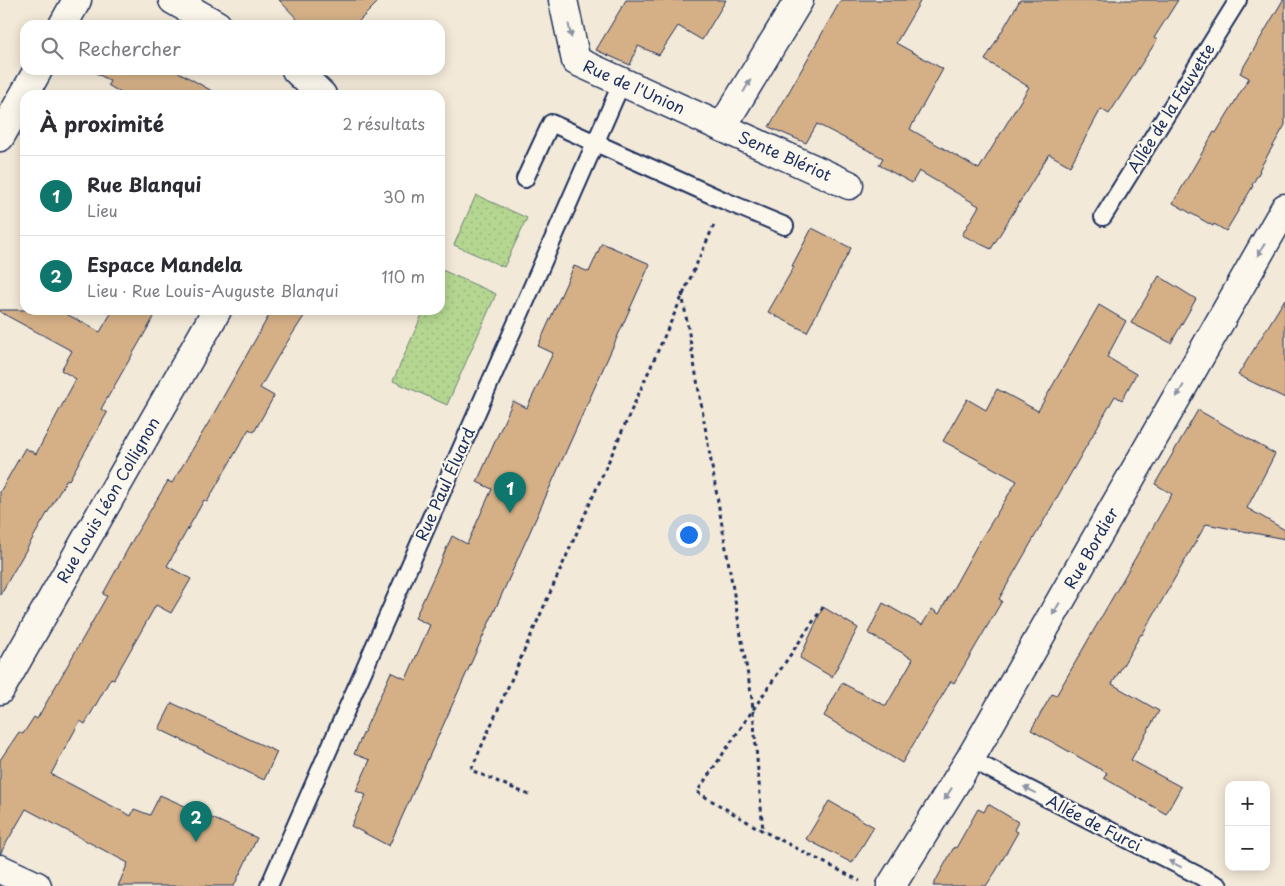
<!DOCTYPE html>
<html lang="fr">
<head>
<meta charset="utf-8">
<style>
	body { margin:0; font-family:"Playpen Sans",sans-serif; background:#f7f7f7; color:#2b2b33 }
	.controls { position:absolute; right:15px; bottom:15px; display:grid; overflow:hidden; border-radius:10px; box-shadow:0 2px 12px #0003 }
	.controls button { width:45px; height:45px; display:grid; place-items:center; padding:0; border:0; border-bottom:1px solid #e1e1e2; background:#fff; color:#2b2b33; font:25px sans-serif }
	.you { position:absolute; left:688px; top:534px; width:18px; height:18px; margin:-12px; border:4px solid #fff; border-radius:50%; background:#1a73e8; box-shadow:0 0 0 8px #1a73e833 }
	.badge { display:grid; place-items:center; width:32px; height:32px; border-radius:50%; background:#0f766e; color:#fff; font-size:16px; font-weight:700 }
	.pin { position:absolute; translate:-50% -41px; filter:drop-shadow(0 1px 2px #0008) }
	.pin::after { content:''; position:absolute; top:26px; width:18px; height:15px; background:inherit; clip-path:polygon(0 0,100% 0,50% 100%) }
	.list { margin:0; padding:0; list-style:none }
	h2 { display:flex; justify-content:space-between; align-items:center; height:65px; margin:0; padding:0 20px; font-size:21px }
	h2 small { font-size:16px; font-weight:400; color:#7c7c81 }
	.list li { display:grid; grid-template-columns:32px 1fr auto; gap:15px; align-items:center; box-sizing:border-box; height:80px; padding:0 20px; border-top:1px solid #e1e1e2 }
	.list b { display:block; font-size:19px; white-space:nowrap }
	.list p { margin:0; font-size:16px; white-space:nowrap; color:#7c7c81 }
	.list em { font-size:16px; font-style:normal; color:#7c7c81 }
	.icon { flex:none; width:28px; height:28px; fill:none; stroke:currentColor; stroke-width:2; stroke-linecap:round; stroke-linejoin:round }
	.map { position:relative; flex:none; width:1285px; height:886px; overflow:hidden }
	.search { position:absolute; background:#fff; box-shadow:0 2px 12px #0003; left:20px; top:20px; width:425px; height:55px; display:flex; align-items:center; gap:12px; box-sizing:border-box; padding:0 18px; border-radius:15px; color:#7c7c81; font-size:19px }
	.panel { position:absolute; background:#fff; box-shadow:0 2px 12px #0003; left:20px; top:90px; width:425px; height:225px; border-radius:15px }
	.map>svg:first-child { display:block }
	.park { fill:url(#park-dots); stroke:#688277 }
	.building { fill:#d5b087; stroke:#1b2f5e }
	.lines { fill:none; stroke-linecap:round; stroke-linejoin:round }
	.service-casing { stroke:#1b2f5e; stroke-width:20 }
	.minor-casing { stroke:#1b2f5e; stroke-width:31 }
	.tertiary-casing { stroke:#1b2f5e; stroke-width:31 }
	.path { stroke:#1b2f5e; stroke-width:3; stroke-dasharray:4 4; stroke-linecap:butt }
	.service { stroke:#fbf7ec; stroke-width:16 }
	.minor { stroke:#fbf7ec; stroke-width:28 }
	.tertiary { stroke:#fbf7ec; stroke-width:28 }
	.oneway { fill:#8b93a5 }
	.labels { text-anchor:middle; stroke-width:4.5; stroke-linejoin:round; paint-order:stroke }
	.street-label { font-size:16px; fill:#1b2f5e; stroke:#fbf7ec }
</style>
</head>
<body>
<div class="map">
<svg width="1285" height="886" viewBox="0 0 1285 886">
	<defs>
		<pattern id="park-dots" width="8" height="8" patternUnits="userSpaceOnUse" patternTransform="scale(1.25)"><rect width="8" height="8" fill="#b4d690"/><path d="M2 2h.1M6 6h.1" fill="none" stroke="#9ab87f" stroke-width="1.8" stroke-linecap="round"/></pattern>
	</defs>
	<rect width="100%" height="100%" fill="#f3e9d8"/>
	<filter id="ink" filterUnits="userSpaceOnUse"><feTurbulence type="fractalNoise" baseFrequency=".02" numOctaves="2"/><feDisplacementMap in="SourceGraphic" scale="10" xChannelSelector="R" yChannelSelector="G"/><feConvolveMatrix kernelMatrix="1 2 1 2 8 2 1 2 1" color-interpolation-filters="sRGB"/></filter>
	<g filter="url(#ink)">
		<g class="park">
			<polygon points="476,195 527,218 504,267 454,245"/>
			<polygon points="442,270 496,294 447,405 393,381 424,310 440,310 440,274"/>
		</g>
		<g class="building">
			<polygon points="279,0 380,0 355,25 303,25"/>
			<polygon points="626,0 726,0 702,40 678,26 659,55 638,46 630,65 596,50"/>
			<polygon points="841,0 921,0 896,43 943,69 910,129 979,169 1029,87 985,60 1020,0 1178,0 1154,38 1157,40 1109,114 1101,109 1070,166 1049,154 991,249 962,235 979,206 919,171 912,183 879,165 883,158 817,124 806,143 769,127"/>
			<polygon points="1283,0 1285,0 1285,125 1259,170 1260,171 1252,185 1253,186 1226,231 1214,224 1213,226 1173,203 1214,132 1216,133 1249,78 1240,73"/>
			<polygon points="91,70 175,70 219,95 124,95 108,85 110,81"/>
			<polygon points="812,228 851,248 807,332 768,312 794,267 792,266"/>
			<polygon points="602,243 650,264 389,846 351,826 366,795 356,791 370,760 354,754 391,672 406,679 430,625 415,618 452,536 467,544 492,489 477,482 513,401 527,408 553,353 538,346 574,266 589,272"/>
			<polygon points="1159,276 1196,299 1171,343 1131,323"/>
			<polygon points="1285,299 1285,398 1238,375"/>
			<polygon points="1099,305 1126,321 1107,357 1136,374 1122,400 1115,396 999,599 1002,601 967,661 954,683 951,681 902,763 824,716 842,683 886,706 913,659 868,633 883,603 922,625 932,609 939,614 976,547 1017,481 943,441 967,399 986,410 997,389 1038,411"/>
			<polygon points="0,310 59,310 100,332 113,310 158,310 101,409 107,413 69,480 67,479 0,595 0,492 25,448 36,454 76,379 61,370 72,351 0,312"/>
			<polygon points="272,310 308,310 277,358 260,388 274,396 254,432 249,429 207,502 204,500 167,566 191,579 171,613 156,605 114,679 111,678 85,724 80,721 51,774 131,816 134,809 150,815 160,795 257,838 234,886 118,886 128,863 26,809 0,854 0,760 19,732 23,734 34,717 37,719 107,596 103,594 136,534 168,481 172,483 209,422"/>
			<polygon points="1198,410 1275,454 1247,508 1285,530 1285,539 1206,524 1142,635 1141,634 1112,684 1159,711 1131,760 1181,787 1166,814 1104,778 1107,773 1031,730 1052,694 1056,696 1172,494 1155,484"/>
			<polygon points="823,607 858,628 832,677 800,658"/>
			<polygon points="172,703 277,752 264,780 159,729"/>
			<polygon points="829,801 874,827 852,863 806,839"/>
			<polygon points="988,804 1018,822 1014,830 1018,832 996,871 986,886 933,886 954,847 956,848 978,809 984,812"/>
		</g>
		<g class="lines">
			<defs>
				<g id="service">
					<polyline points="525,179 551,123 725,201 785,226"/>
					<polyline points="1103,217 1238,0"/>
					<polyline points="970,759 1219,886"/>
					<polyline points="269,886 622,82"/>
				</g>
				<g id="minor">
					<polyline points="173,0 217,25"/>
					<polyline points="563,0 576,61 849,185"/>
					<polyline points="63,25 77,0"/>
					<polyline points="296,70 322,95"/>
					<polyline points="722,127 799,0"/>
					<polyline points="0,137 38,70"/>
					<polyline points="0,690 217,310"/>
					<polyline points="891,886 970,759 1285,208"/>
				</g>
				<polyline id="tertiary" points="0,869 37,886"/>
			</defs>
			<use href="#service" class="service-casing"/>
			<use href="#minor" class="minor-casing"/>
			<use href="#tertiary" class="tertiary-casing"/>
			<g class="path">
				<polyline points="682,293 752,699 763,831"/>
				<polyline points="823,607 697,792 763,831 860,881"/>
				<polyline points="529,795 471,770 714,225"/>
			</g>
			<use href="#service" class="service"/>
			<use href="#minor" class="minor"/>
			<use href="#tertiary" class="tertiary"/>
		</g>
		<defs><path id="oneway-solid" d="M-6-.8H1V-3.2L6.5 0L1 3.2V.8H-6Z" transform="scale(1.25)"/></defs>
		<g class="oneway">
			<use href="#oneway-solid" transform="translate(570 31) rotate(78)"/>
			<use href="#oneway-solid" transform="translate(747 86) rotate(-59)"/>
			<use href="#oneway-solid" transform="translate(1261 250) rotate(120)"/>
			<use href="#oneway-solid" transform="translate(1180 391) rotate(120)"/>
			<use href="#oneway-solid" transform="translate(1056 609) rotate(120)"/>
			<use href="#oneway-solid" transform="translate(1030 790) rotate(-153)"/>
			<use href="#oneway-solid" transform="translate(948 794) rotate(122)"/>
			<use href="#oneway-solid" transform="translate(1175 864) rotate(-153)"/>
		</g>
	</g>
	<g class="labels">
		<g class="street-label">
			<text transform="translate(634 87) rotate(24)" y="6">Rue de l'Union</text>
			<text transform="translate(1171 108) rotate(-58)" y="6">Allée de la Fauvette</text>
			<text transform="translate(785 156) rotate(24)" y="6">Sente Blériot</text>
			<text transform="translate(445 484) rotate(-66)" y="6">Rue Paul Éluard</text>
			<text transform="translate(108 500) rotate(-60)" y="6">Rue Louis Léon Collignon</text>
			<text transform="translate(1091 548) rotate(-60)" y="6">Rue Bordier</text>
			<text transform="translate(1094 823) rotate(27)" y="6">Allée de Furci</text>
		</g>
	</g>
</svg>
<div class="controls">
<button>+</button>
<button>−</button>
</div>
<div class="you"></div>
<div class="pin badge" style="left:510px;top:513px">1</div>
<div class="pin badge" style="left:196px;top:842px">2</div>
<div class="search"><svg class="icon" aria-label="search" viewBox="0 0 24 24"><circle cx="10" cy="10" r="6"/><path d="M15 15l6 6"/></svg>Rechercher</div>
<section class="panel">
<h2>À proximité<small>2 résultats</small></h2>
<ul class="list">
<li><span class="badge">1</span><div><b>Rue Blanqui</b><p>Lieu</p></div><em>30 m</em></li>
<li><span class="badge">2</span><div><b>Espace Mandela</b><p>Lieu · Rue Louis-Auguste Blanqui</p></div><em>110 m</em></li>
</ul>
</section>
</div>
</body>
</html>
